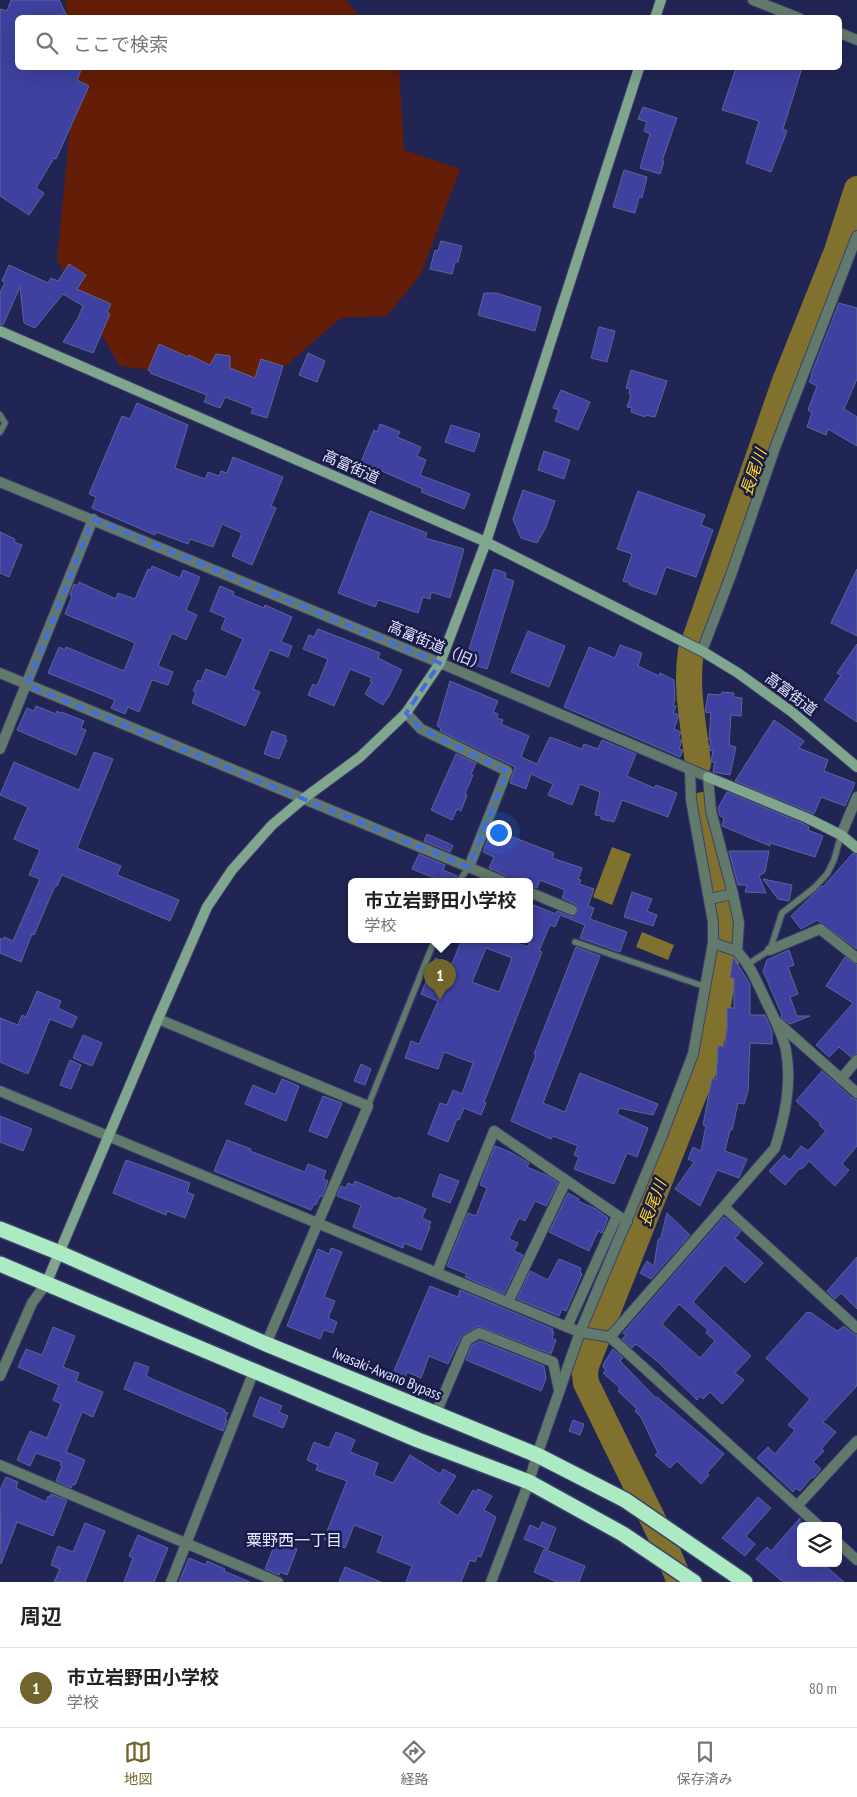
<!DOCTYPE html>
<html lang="ja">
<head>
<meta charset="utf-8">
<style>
	body { margin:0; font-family:"PT Sans Narrow","Noto Sans JP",sans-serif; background:#f6f6f6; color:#222 }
	.controls { position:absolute; right:15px; bottom:15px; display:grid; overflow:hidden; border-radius:8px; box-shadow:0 5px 20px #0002 }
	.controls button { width:45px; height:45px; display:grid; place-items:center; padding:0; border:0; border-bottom:1px solid #e0e0e0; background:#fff; color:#222; font:25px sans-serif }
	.you { position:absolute; left:498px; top:832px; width:18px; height:18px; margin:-12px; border:4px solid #fff; border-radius:50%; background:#1a73e8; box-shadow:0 0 0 8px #1a73e833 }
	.badge { display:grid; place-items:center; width:32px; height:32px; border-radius:50%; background:#71652b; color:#fff; font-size:16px; font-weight:700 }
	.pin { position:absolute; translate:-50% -41px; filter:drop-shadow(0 1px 2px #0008) }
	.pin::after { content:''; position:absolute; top:26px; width:18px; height:15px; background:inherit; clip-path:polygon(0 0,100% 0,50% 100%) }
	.popup { position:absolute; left:348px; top:878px; width:185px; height:65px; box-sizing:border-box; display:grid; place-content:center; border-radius:8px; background:#fff; filter:drop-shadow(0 1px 4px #0005); font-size:16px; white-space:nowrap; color:#767676 }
	.popup b { font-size:19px; color:#222 }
	.popup::after { content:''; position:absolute; left:50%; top:100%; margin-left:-10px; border:10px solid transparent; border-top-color:#fff }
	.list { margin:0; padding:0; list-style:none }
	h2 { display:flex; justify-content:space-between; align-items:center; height:65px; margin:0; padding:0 20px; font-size:21px }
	h2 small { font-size:16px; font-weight:400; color:#767676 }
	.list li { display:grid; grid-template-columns:32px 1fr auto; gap:15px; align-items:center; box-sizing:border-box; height:80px; padding:0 20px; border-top:1px solid #e0e0e0 }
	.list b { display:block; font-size:19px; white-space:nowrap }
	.list p { margin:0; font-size:16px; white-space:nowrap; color:#767676 }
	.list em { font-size:16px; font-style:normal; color:#767676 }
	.icon { flex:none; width:28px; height:28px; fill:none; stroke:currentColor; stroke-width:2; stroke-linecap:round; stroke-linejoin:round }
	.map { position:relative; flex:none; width:857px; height:1582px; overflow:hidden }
	.search { position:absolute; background:#fff; box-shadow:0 5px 20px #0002; left:15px; right:15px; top:15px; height:55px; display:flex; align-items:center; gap:12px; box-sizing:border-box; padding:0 18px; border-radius:8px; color:#767676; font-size:19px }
	.sheet { height:145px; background:#fff }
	nav { display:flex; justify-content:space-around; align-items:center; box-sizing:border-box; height:70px; border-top:1px solid #e0e0e0; background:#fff; font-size:14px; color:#767676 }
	nav a { display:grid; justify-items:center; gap:2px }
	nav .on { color:#71652b }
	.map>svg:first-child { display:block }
	.green { fill:#641d07 }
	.water { fill:#80712e }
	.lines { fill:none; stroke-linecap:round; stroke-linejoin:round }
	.river { stroke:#80712e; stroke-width:26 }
	.building { fill:#3e419f; stroke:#5d6499; fill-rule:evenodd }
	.lane-casing { stroke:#3c406c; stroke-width:8 }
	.street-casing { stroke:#3c406c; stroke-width:12 }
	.secondary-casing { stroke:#3c406c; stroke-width:12 }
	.highway-casing { stroke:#3c406c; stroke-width:18 }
	.lane { stroke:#627a6b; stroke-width:5.5 }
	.street { stroke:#627a6b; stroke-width:10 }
	.secondary { stroke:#80a78e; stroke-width:10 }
	.highway { stroke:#abeac2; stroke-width:15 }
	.marked { fill:none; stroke:#446de0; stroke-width:4; stroke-dasharray:10 6; stroke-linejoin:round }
	.labels { text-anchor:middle; stroke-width:5; stroke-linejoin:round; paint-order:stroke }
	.street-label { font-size:15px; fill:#e2e7ff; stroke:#191a48 }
	.water-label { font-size:16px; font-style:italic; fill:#ffdb22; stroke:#191a48 }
	.neighbourhood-label { font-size:16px; fill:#e2e7ff; stroke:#191a48 }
</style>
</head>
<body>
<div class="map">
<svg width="857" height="1582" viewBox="0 0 857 1582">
	<rect width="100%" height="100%" fill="#212554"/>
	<g class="green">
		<polygon points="65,0 346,0 360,17 67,17"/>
		<polygon points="74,68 399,68 404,150 460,169 421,274 387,316 341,318 263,385 120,366 57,260 75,76"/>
	</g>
	<g class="water">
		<polygon points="612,847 631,854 612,905 593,897"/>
		<polygon points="642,932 674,945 668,960 636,947"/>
	</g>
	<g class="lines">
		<g class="river">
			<path d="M698,764C694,727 685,687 691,651L785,381L837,251L857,189"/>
			<polyline points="680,1582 660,1534 586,1383 585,1374 586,1366 708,1059 726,961 727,916 709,853 703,805"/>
		</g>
	</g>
	<g class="building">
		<polygon points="11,0 59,0 68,18 18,18 18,68 82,68 77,80 89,86 56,159 54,158 36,188 44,193 29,215 0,196 0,9 7,11"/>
		<polygon points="736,68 802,68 783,129 787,131 771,172 746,163 759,121 722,110"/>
		<polygon points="643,107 677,118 662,161 664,161 660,174 640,168 650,134 644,131 647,122 638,119"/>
		<polygon points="624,170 647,177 642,198 639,197 635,213 613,207"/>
		<polygon points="441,241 462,246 458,262 455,262 452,274 430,269 435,250 438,251"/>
		<polygon points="69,264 86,275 77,289 111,304 107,312 110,314 93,353 63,342 78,318 83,306 63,294 35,328 24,323 20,287 3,325 0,324 0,293 5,282 2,281 9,265 48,283 51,278 58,281"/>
		<polygon points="484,293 496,293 541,307 535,331 478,315"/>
		<polygon points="839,303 857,308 857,379 844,409 857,417 857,446 828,429 826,435 807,427 812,413 808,410 817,386 809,382 812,375 811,375"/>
		<polygon points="599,327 615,331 607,362 591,358"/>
		<polygon points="159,344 188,357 189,355 210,365 216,354 230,356 230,368 255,378 261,359 283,366 267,418 251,413 253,408 225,397 220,408 204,402 207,395 150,373 151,371 148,370"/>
		<polygon points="308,353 325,361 317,382 299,375"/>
		<polygon points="631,370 667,381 655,417 645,415 645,417 631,412 632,408 627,407 631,395 629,394 630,389 626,388"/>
		<polygon points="561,390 590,402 578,430 555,421 559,410 553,408"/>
		<polygon points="137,403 188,425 175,468 205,479 208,472 219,476 221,471 227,473 233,457 283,477 271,506 276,508 252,565 232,556 242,533 222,524 213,547 190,539 188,544 156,532 155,535 92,508 96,497 89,494 116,430 122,416 130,419"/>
		<polygon points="380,424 400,432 397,437 421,447 417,456 426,460 420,475 470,494 464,509 421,492 423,489 361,462 374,430 377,432"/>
		<polygon points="451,425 480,434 474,452 445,442"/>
		<polygon points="544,451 570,460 564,479 538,470"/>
		<polygon points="523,490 555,501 546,527 537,543 521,538 513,519"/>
		<polygon points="638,491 705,515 701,525 713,530 696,577 666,567 656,595 629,585 630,583 623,581 632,554 617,549"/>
		<polygon points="370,511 427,533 425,538 464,549 450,598 431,592 430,599 423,597 418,613 378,600 375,607 338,593"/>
		<polygon points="0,532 15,539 14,542 22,545 9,577 0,573"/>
		<polygon points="152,566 180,578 183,570 200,577 186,610 197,615 186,640 172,633 158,666 173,672 168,685 152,680 139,712 128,707 125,714 111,708 115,700 48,673 59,647 65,650 66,647 124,671 135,643 65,614 72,596 70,595 74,584 78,586 79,582 116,599 118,593 135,599 148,569 151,570"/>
		<polygon points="494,569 506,573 505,578 514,581 487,669 465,662"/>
		<polygon points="857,569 857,636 831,623"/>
		<polygon points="220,586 234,592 233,595 264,608 265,605 292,617 281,642 292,646 288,657 270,650 253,689 260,692 245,726 192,703 196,692 193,691 198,680 201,681 206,669 226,677 243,639 221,629 226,618 210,611"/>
		<polygon points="318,629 380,653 378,658 402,670 388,698 387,698 383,705 365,694 372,682 370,681 372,678 350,669 334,706 308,695 313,684 317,686 328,659 303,649 309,635 314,637"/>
		<polygon points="528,631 565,646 549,687 511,672"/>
		<polygon points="857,644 857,722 824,700 841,675 837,673"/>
		<polygon points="620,645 642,653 638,666 659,676 660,673 674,680 675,700 673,705 676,706 673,713 679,715 674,729 681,732 678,739 682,740 679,749 683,750 680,757 564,707 589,647 615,658"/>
		<polygon points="450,681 498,701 493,712 498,714 497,718 503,720 501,724 529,736 521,757 537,764 550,737 582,749 584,744 598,749 602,740 636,754 627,776 654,788 656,785 677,793 668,817 622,800 614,822 601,819 601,816 595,815 600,792 580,784 572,805 548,795 553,784 531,774 526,789 510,783 515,767 440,731 441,728 437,726"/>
		<polygon points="722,692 734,693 733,697 742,698 741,716 731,715 729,745 736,747 730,775 713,772 715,762 711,762 713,751 709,750 711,740 709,740 711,713 705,712 708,694 721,695"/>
		<polygon points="36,706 56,714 57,711 60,713 61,712 84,721 81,728 86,730 76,755 17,730 27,708 34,711"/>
		<polygon points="774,720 804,741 799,748 828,760 824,771 855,783 845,806 821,797 814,814 735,781"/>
		<polygon points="272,731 286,736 285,739 287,740 279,759 264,754"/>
		<polygon points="94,752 113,759 77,848 121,866 117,875 179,900 170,921 62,875 57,886 55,886 34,935 32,934 21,962 0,953 0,938 3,940 4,937 13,941 40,879 29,875 40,850 14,839 28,807 0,795 14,762 79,790"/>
		<polygon points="456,754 476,763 471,774 473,775 465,794 467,795 461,811 457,809 452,820 431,810"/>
		<polygon points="727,792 804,824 809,827 808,830 823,836 815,857 770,843 770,846 722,826 724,818 720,816 718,808"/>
		<path d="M492,829L554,853L552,858L582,868L578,879L581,880L579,884L594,889L588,906L594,908L590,919L627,932L620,952L580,938L585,925L560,915L555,927L550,925L539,951L542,952L484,1102L486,1103L481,1115L464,1108L459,1120L457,1119L448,1142L428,1134L440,1103L447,1105L453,1090L462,1094L473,1063L444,1052L438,1069L405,1058L411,1041L419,1044L438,1001L421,994L435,958L452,964L462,939H503L529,947V899L532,901L531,904L556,914L557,911L572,917L578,912L577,905L562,898L565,890L540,880L537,888L529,885V881H509L505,875L489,868L494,857L483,852ZM486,948L512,958L499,992L472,982Z"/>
		<polygon points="427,834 450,844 453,846 450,852 424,841"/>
		<polygon points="729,851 769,851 765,872 759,876 766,893 745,892 747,885 738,885"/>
		<polygon points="853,853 857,855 857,949 817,920 801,929 791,916 822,886 823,887"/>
		<polygon points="419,854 445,865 443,870 457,876 454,881 441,881 412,869"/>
		<polygon points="763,879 792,885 789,901 778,899"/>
		<polygon points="632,892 652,899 647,911 657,915 653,926 624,917"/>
		<polygon points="576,947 600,956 543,1103 565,1112 580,1073 658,1104 653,1115 619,1108 617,1114 648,1128 637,1157 627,1153 614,1184 574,1169 579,1157 574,1155 578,1146 553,1136 551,1139 511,1121 536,1055 534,1054"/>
		<polygon points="789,950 794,965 788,967 798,994 790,997 797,1016 810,1016 790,1024 781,1017 782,1015 763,971 767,960"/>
		<polygon points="733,957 750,984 750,1015 765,1015 772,1031 772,1044 750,1043 748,1091 744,1104 738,1103 732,1130 730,1130 725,1151 747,1159 739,1178 717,1170 700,1206 675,1189 694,1162 688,1159 693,1147 701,1151 706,1126 703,1125 712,1078 716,1080 718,1046 725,1046 726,1032 727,1032 727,1008 734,1008 734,978 730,978"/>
		<polygon points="845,957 857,965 857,1053 851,1057 839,1047 829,1057 816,1045 853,1003 826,986"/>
		<polygon points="37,991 61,1001 58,1008 77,1017 72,1028 50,1019 28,1074 0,1062 0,1018 18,1025 22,1015 26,1017"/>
		<polygon points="83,1035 102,1043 92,1066 73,1058"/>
		<polygon points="70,1060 81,1065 71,1089 60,1085"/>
		<polygon points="361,1064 371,1069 365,1085 354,1081"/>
		<polygon points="822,1071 852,1098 857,1100 857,1146 842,1164 849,1170 835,1186 809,1161 802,1169 800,1168 785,1185 769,1171 784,1155 790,1160 801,1146 808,1151 826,1131 819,1125 821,1124 796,1101"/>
		<polygon points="282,1079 299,1086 286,1121 245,1104 253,1085 274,1094 276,1093"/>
		<polygon points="323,1096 342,1103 327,1138 309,1131"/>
		<polygon points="0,1116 32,1129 23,1151 0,1142"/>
		<polygon points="227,1140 251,1149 250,1151 305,1172 308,1164 326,1171 323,1179 328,1181 322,1197 320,1196 316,1205 314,1204 311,1210 214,1171"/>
		<polygon points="495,1146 510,1152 529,1163 527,1167 548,1176 558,1183 546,1206 535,1201 525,1221 519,1218 509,1239 518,1243 514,1251 523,1255 504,1294 465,1277 467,1274 447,1266 468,1213 476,1216 487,1188 480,1185"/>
		<polygon points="126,1160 190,1183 187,1192 194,1195 185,1218 167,1211 166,1215 113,1193"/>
		<polygon points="440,1174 459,1181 450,1203 432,1196"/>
		<polygon points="355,1181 397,1199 398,1197 426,1209 422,1218 431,1222 429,1226 430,1227 421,1250 404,1243 403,1248 353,1227 361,1205 337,1196 341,1186 346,1188 348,1183 353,1185"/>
		<polygon points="568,1193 579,1199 578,1201 596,1209 608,1218 602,1233 598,1231 589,1251 549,1232"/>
		<polygon points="667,1213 690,1235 651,1279 640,1273 647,1261 654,1266 658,1240 661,1237"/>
		<path d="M724,1217L741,1231L735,1238L763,1263L745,1283L725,1265L693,1302L751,1356L735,1373L744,1380L722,1404L710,1392L703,1399L700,1396L697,1400L658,1362L636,1344L632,1348L622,1339L626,1335L623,1333ZM679,1304L708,1330L706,1333L715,1341L700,1358L662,1324Z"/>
		<polygon points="331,1248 342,1252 324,1297 335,1301 328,1318 337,1322 333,1333 324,1330 320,1339 287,1326 318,1249 329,1254"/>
		<polygon points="857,1257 857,1309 841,1293 835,1299 827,1291"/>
		<polygon points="559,1259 581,1268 580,1272 582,1274 566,1311 562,1309 559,1316 517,1299 530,1271 548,1280"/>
		<polygon points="430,1286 458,1297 460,1290 553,1329 552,1331 554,1332 552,1338 556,1340 551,1354 478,1326 461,1337 448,1364 429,1356 421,1378 407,1372 405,1378 393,1373"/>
		<polygon points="807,1312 809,1313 810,1312 837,1331 844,1326 852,1333 857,1335 857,1383 856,1387 823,1422 836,1432 821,1449 824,1451 813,1462 821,1469 813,1478 812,1477 800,1491 796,1488 793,1492 757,1458 768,1447 775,1454 795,1430 788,1425 810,1399 766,1358"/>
		<polygon points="53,1327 75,1336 63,1367 79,1373 76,1381 103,1392 93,1417 82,1412 66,1452 85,1460 75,1485 73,1484 71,1488 56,1481 62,1466 60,1465 61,1462 36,1453 30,1466 17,1460 30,1431 47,1438 61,1404 53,1400 59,1385 18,1367 26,1349 42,1355"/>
		<polygon points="480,1341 544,1366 546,1379 541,1391 466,1360 472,1345"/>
		<polygon points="613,1349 623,1358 620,1361 656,1398 657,1397 724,1454 707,1473 709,1475 701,1484 677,1461 670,1468 655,1455 658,1453 641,1417 635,1411 637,1409 618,1391 620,1388 603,1373 606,1370 603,1367 604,1363"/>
		<polygon points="135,1362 149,1367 146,1375 150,1378 225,1410 224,1412 228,1413 225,1419 227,1420 223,1431 124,1389"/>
		<polygon points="260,1397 282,1406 279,1412 288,1416 283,1428 253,1416"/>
		<polygon points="573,1420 584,1424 580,1435 569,1431"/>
		<polygon points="336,1432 355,1440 350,1452 378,1463 374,1475 393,1483 410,1455 440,1474 443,1469 456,1476 439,1503 458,1516 473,1490 476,1492 478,1489 492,1496 484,1510 496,1517 481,1557 477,1556 475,1562 470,1560 461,1582 406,1582 412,1566 377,1552 383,1536 354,1525 345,1548 324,1539 347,1481 316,1470 318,1465 307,1460 314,1442 329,1448"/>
		<polygon points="6,1477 18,1482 16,1488 46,1502 48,1496 50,1497 51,1494 67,1500 53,1536 17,1522 1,1564 0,1490"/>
		<polygon points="758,1497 771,1508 746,1536 755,1544 745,1556 722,1538"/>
		<polygon points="800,1518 801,1563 822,1563 844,1582 783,1582 756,1559 767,1547 771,1551"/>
		<polygon points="542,1522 556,1528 548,1549 524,1539 530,1525 539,1529"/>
		<polygon points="85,1523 105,1531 85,1582 54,1582 60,1569 51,1565 58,1546 73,1552"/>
		<polygon points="138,1535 168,1548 154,1582 124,1582 133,1558 129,1556"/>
		<polygon points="276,1541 297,1549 287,1575 280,1572 279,1575 265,1569"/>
		<polygon points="544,1549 585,1566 579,1582 557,1582 534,1572"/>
		<polygon points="189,1558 206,1565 207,1561 225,1569 224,1571 250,1582 179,1582"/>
		<polygon points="345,1567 381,1582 339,1582"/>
	</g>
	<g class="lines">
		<defs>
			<g id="lane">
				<polyline points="0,415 5,423 0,432"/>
				<polyline points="459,881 469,867"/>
				<polyline points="575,942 706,987"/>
				<polyline points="748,964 770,950 782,913 814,888 827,874 834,860 841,835"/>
				<polyline points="368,1106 435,939"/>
			</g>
			<g id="street">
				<polyline points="753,0 799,18"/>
				<polyline points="840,33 857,40"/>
				<path d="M0,482L440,663L708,777L711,811L733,894L739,923L737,951C750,965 756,980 764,997C772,1014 782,1032 786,1050C792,1084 785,1116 775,1148L610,1337"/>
				<polyline points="702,651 731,575 776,445 857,236"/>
				<polyline points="0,673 502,881"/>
				<polyline points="406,713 421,729 507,771 469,867"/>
				<polyline points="0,749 93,519"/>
				<polyline points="841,835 857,797"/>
				<polyline points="529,892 572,910"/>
				<polyline points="709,899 733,894"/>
				<polyline points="713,943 737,951"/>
				<polyline points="770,950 820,929 857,958"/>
				<polyline points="158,1019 368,1106 266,1344"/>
				<polyline points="777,1022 857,1093"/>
				<polyline points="841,1079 857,1060"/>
				<polyline points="0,1091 567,1327 580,1332 610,1337 819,1526"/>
				<polyline points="724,1207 857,1328"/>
				<polyline points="437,1272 494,1131 627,1222"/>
				<polyline points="508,1302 566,1181"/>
				<polyline points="567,1327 617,1216"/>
				<polyline points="0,1376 32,1303 46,1284"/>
				<polyline points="436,1413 467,1340 479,1333 553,1362 559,1390"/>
				<polyline points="0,1465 278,1582"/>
				<polyline points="797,1506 857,1441"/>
				<polyline points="838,1543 857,1560"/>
				<polyline points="171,1582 254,1371"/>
				<polyline points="491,1582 529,1482 537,1455 580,1332 661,1138 693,1054 713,943 713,922 691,800 690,770"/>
			</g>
			<g id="secondary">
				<polyline points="655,18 661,0"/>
				<polyline points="0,331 486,542 702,651 738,673 792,712 857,767"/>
				<polyline points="708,777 807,818 841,835 857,848"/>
				<polyline points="46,1284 158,1019 207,907 232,870 272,825 303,799 360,757 406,713 440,663 486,542 639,68"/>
			</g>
			<g id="highway">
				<polyline points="0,1229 60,1253 266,1344 537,1455 625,1500 745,1582"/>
				<polyline points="0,1264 418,1440 529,1482 623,1534 694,1582"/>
			</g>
		</defs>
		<use href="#lane" class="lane-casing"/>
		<use href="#street" class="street-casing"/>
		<use href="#secondary" class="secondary-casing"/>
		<use href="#highway" class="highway-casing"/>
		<use href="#lane" class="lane"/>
		<use href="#street" class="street"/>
		<use href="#secondary" class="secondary"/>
		<use href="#highway" class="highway"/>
	</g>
	<path class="marked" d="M93,519L440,663L406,713L421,729L507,771L469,867L27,685Z"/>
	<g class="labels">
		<g class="street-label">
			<text transform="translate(351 467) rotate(24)" y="5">高富街道</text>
			<text transform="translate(437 646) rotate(23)" y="5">高富街道（旧）</text>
			<text transform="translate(791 694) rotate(37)" y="5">高富街道</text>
			<text transform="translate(387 1374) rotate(22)" y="5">Iwasaki-Awano Bypass</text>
		</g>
		<g class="water-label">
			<text transform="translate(753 472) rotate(-71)" y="6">長尾川</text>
			<text transform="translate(652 1203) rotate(-69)" y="6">長尾川</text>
		</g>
		<g class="neighbourhood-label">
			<text x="294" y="1546">粟野西一丁目</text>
		</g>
	</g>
</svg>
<div class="controls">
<button><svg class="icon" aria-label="layers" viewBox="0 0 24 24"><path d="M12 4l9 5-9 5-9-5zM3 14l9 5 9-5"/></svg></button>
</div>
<div class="you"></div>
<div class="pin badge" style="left:440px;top:1000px">1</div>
<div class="popup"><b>市立岩野田小学校</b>学校</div>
<div class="search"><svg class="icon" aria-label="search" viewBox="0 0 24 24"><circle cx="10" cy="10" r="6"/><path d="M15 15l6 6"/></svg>ここで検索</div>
</div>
<section class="sheet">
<h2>周辺<small></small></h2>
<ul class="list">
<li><span class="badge">1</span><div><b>市立岩野田小学校</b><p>学校</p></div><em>80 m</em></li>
</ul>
</section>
<nav>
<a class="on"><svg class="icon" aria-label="map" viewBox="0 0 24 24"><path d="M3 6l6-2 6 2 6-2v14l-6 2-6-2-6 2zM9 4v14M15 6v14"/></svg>地図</a>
<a><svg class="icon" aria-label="directions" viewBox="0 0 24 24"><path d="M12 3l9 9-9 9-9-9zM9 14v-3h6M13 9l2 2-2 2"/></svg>経路</a>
<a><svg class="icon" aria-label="saved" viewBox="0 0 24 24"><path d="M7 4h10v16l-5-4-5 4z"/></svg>保存済み</a>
</nav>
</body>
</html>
